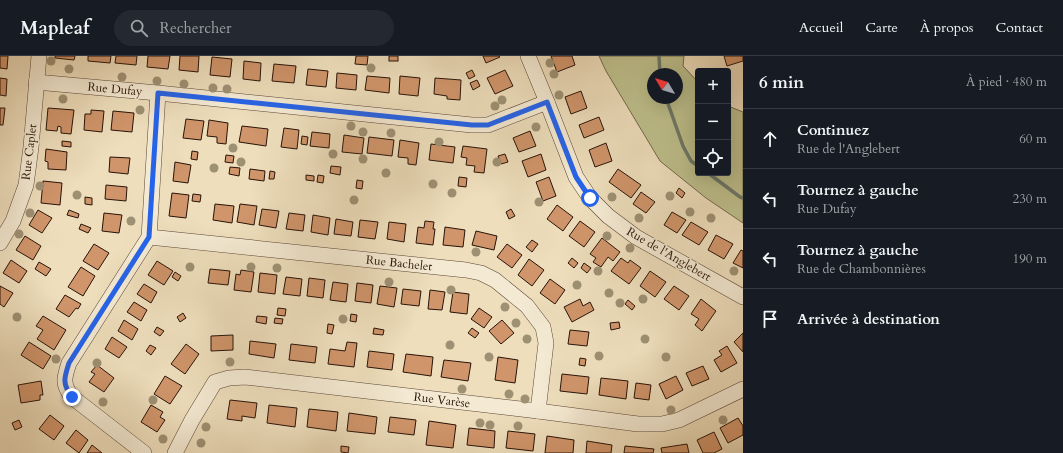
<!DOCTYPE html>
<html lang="fr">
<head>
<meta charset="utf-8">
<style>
	body { margin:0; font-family:Cardo,serif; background:#242831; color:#f1f3f6 }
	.controls { position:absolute; right:12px; top:12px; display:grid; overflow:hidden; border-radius:4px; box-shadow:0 4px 16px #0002 }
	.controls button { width:36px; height:36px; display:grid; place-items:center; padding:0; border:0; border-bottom:1px solid #363941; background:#171b24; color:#f1f3f6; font:20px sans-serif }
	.compass { position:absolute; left:647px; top:12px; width:36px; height:36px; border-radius:50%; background:#171b24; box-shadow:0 4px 16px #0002; rotate:308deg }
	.stop { position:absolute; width:12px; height:12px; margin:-9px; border:3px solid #2563eb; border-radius:50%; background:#fff }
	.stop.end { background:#2563eb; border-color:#fff; box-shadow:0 1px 4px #0008 }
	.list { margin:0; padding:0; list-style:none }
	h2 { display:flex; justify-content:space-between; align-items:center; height:52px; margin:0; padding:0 16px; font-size:17px }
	h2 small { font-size:13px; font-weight:400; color:#9ea1a6 }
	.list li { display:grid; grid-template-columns:26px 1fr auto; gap:12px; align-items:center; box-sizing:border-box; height:60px; padding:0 16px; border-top:1px solid #363941 }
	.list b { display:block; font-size:15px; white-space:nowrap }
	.list p { margin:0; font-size:13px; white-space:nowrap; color:#9ea1a6 }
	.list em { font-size:13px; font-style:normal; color:#9ea1a6 }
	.icon { flex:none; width:22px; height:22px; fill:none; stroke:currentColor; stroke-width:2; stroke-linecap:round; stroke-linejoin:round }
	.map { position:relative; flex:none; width:743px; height:397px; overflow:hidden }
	header { display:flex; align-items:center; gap:24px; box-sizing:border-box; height:56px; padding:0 20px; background:#171b24; border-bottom:1px solid #363941 }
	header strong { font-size:19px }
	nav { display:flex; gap:22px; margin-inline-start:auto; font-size:14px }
	.search { width:280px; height:36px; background:#242831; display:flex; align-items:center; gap:10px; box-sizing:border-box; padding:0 14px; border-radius:22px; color:#9ea1a6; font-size:15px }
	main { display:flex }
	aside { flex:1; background:#171b24 }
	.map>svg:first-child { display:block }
	.green { fill:#bec08d; stroke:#736a4b; fill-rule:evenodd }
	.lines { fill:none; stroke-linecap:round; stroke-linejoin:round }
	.stream { stroke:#6d796a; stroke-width:3.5 }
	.building { fill:#d0956b; stroke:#281309 }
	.minor-casing { stroke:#5a4636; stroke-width:16 }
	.minor { stroke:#f4ead3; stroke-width:15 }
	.tree { fill:#9e9073 }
	.route { stroke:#2563eb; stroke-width:5 }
	.labels { text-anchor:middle; stroke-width:3; stroke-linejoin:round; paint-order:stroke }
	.street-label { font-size:12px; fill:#281309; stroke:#f4ead3 }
</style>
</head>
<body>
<header>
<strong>Mapleaf</strong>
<div class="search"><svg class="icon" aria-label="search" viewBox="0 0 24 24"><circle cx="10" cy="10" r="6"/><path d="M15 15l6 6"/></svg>Rechercher</div>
<nav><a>Accueil</a><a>Carte</a><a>À propos</a><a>Contact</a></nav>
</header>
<main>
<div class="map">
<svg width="743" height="397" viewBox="0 0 743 397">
	<rect width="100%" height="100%" fill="#eedebc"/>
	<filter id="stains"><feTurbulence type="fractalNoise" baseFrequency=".005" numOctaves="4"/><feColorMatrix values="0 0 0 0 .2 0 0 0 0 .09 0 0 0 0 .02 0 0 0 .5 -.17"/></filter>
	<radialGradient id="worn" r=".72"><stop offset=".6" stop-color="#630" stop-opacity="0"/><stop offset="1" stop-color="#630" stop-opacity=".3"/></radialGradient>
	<path class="green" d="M599,0H684L683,10L698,26V117H728V50L743,56V167L706,142L660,105L606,15ZM653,18H677V42H653Z"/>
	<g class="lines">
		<g class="stream">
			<polyline points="659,0 660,18"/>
			<polyline points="666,42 683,90 691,105 698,110"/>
			<polyline points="708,117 740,141 743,142"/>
		</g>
	</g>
	<g class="building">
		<polygon points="0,0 8,0 7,13 0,12"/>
		<polygon points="55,0 75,0 74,4 55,2"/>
		<polygon points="88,0 111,0 110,7 88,5"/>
		<polygon points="116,0 137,0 136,9 115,7"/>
		<polygon points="148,0 170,0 168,13 147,11"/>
		<polygon points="180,0 199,0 198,16 179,14"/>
		<polygon points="356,0 368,0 367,9 355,8"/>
		<rect x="389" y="0" width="9" height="5"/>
		<polygon points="483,0 499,0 500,1 486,7"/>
		<polygon points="551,0 572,0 575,9 557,16"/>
		<polygon points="724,0 743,0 743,5 727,10"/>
		<polygon points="212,1 232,3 230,21 210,19"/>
		<polygon points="244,5 261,7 260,25 243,23"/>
		<polygon points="274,8 296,10 294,27 272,25"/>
		<polygon points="308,13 328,15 326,31 306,29"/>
		<polygon points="472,14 475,20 469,23 466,17"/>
		<polygon points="505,14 513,30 495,38 487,22"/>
		<polygon points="337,17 357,19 356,34 336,32"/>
		<polygon points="367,20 390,22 389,37 365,34"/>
		<polygon points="400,20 420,22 418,40 399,38"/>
		<polygon points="0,22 7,23 6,40 0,39"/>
		<polygon points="435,22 461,24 460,44 447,43 447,40 434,38"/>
		<polygon points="477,24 480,30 473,34 470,27"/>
		<polygon points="581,35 587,52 571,58 565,41"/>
		<polygon points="0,52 5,52 3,69 0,69"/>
		<polygon points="48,52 74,54 71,78 61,77 61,71 58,70 57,75 46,74"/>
		<polygon points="91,54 104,55 102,76 84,74 85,58 91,58"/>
		<polygon points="113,55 134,57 132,76 111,74"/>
		<polygon points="599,61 604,74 584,82 579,69"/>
		<polygon points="186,63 204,65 201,84 183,82"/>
		<polygon points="209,64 228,67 226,88 217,87 217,81 207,80"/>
		<polygon points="242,70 268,73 266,90 239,86"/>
		<polygon points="284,72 299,74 297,93 281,91"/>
		<polygon points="530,75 536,90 519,96 513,82"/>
		<polygon points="312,76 330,78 329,92 310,90"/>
		<polygon points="344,79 364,82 362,98 342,96"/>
		<polygon points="302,80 308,81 307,89 301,88"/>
		<polygon points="369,81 394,84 392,100 367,97"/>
		<polygon points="400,84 419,87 416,109 408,108 408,102 398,101"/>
		<polygon points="62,85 71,86 71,91 62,90"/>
		<polygon points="606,87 612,105 595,111 589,94"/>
		<polygon points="431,88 455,91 453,107 429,104"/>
		<polygon points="463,90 487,93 484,117 474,116 475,110 466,109 467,102 461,101"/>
		<polygon points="46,93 67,96 66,114 48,113 48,106 45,105"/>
		<polygon points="192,95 198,96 197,104 191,103"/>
		<polygon points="505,98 508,106 501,108 498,100"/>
		<polygon points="541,98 546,114 528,121 522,105"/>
		<polygon points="226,99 234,100 233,107 225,106"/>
		<polygon points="110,101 130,102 128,118 109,116"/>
		<polygon points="175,106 191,109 188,127 173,125"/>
		<polygon points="331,110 341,111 340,119 330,117"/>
		<polygon points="230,111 240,112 239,120 229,118"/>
		<polygon points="250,113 265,115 264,125 249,123"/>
		<polygon points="618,113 641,129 631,142 609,126"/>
		<polygon points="270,115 275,116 274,123 269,123"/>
		<polygon points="306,119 314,120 314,125 306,124"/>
		<polygon points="318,119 324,120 323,127 317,126"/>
		<polygon points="459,121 467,122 466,131 458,130"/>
		<polygon points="549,121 556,140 543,145 536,126"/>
		<polygon points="357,124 363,125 362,133 356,132"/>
		<polygon points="43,125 62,127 60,149 41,147"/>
		<polygon points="106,129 127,131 126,145 105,143"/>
		<polygon points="679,132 685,137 682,142 676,137"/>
		<polygon points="641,136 655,146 646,157 633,148"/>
		<polygon points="172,137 189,139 186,162 169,160"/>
		<polygon points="193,138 201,139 200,146 192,145"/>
		<polygon points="85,141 92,142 92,149 85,148"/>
		<polygon points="215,148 234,150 232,167 213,164"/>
		<polygon points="240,148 257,150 254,169 237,166"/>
		<polygon points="557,149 573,161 563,175 547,163"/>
		<polygon points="262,153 279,155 276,172 259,169"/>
		<polygon points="511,153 515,160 509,163 506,156"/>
		<polygon points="38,154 52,162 42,177 29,169"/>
		<polygon points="69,154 79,158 78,162 67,159"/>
		<polygon points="672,156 686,164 677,177 664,169"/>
		<polygon points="104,157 122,159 119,177 102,175"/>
		<polygon points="289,157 305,159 303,175 286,173"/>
		<polygon points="313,159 330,162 328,179 311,176"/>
		<polygon points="336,163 353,166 351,180 334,178"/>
		<polygon points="360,164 378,166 375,183 358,181"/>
		<polygon points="425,165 434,166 433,173 435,173 433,189 416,187 418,171 424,172"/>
		<polygon points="580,165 595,176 584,191 569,180"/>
		<polygon points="389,166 406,168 404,186 387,183"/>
		<polygon points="691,166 708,176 699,189 682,179"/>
		<polygon points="81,168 91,172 88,177 79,173"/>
		<polygon points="445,171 465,174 463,191 443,189"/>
		<polygon points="476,175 497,180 494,194 472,189"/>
		<polygon points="716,179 733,188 724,203 708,194"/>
		<polygon points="25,180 41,190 33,204 16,194"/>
		<polygon points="602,182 620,196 613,205 608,201 601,211 593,206 596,202 590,198"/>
		<polygon points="532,184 538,188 532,196 526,191"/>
		<polygon points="94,188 109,197 98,214 83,205"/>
		<polygon points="507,188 522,199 512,212 497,201"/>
		<polygon points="741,194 743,195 743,212 733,207"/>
		<polygon points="572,202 578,207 574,212 568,207"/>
		<polygon points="621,202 628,207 630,204 641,212 629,228 611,215"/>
		<polygon points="529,203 544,214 532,230 518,219"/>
		<polygon points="11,204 27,215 19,227 3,217"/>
		<polygon points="157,205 173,215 164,229 148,219"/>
		<polygon points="39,206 51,213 46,220 35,213"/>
		<polygon points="584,207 591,212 587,217 581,212"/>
		<polygon points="81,211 95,220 83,240 68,231"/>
		<polygon points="210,213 230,215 228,229 208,227"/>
		<polygon points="241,214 254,216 251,236 234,234 236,218 240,219"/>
		<polygon points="650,215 666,226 655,241 640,230"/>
		<polygon points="175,216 181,220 178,225 172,221"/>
		<polygon points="260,217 277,219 275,238 258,236"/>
		<polygon points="286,221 302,223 300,240 283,238"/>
		<polygon points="309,222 325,224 323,242 307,240"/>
		<polygon points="550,223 565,234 555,248 540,237"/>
		<polygon points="333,226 348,228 346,246 330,244"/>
		<polygon points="357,227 373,229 371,247 355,245"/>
		<polygon points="144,228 157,236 151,247 137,238"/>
		<polygon points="0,230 13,237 4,251 0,248"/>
		<polygon points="380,230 397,232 394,251 377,248"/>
		<polygon points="674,230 689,240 679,254 664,243"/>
		<polygon points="403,233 421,235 419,250 401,248"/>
		<polygon points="430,234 445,236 442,254 428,253"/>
		<polygon points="453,236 469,238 467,258 450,256"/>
		<polygon points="65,239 81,248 78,253 76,252 69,261 56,253"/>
		<polygon points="580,243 583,250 590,246 594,254 572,266 564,251"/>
		<polygon points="701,243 716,255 702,275 695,269 699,263 691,258"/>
		<polygon points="628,244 635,250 632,254 625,248"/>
		<polygon points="134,246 147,254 141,265 127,256"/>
		<polygon points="278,252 286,253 285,260 277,259"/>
		<polygon points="479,252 492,261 484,272 471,263"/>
		<polygon points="183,257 186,262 180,266 177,261"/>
		<polygon points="351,258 357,259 356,266 350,265"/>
		<polygon points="43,260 66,274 54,294 37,283 43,274 36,270"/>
		<polygon points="257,260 267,261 266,268 256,266"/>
		<polygon points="275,262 283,263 282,268 274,267"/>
		<polygon points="124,264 138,273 132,284 118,275"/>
		<polygon points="502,264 514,277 501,288 489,275"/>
		<polygon points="619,266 620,272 611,274 610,267"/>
		<polygon points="328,268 334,269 332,278 327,277"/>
		<polygon points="157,271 164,275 160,280 154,276"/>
		<polygon points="374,272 384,274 383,279 373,278"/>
		<polygon points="472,272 479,277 475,282 468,277"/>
		<polygon points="570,274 589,276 587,290 568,288"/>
		<polygon points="743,277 743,296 734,286"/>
		<polygon points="233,279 233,294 211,295 211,280"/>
		<polygon points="112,281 127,291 119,302 105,293"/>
		<polygon points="250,285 276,288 274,302 249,298"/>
		<polygon points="29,286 51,300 43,313 21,299"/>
		<polygon points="347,286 357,287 354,311 328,308 330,293 345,295"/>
		<polygon points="186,288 199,298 185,318 171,308"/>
		<polygon points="291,288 317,291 315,307 289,304"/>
		<polygon points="150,289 156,292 151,299 146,295"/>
		<polygon points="727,290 737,307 721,316 714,304 722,299 719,295"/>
		<polygon points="369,295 394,298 392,314 367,311"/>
		<polygon points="406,298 433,301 431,320 403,316"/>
		<polygon points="498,301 518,304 515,327 495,324"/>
		<polygon points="580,302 586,303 585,310 579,309"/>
		<polygon points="444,304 471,307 468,325 441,321"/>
		<polygon points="97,309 114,322 104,336 89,326 95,318 91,316"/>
		<polygon points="703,310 709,323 692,330 686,317"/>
		<polygon points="562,318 589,321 587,338 560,335"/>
		<polygon points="165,320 182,330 170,348 154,338"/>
		<polygon points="676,320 683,334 666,343 659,328"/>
		<polygon points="601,322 628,325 626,343 599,339"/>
		<polygon points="41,325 43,339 40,339 40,344 21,347 18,329"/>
		<polygon points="636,327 651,329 649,344 634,342"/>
		<polygon points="230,344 257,347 255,362 242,360 242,365 227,363"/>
		<polygon points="151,349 163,356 160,361 165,364 157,376 141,366"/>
		<polygon points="269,349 297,352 295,371 267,367"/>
		<polygon points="309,353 338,356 336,375 307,371"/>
		<polygon points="349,357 377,361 375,378 347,375"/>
		<polygon points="50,359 64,370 54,384 39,373"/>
		<polygon points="390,361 416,364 414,379 388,376"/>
		<polygon points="738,362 743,370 743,379 728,387 720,372"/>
		<polygon points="19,364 22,371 15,374 12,367"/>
		<polygon points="429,365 456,369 453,392 426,389"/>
		<polygon points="469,372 495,375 494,392 467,389"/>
		<polygon points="76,374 88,384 79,397 66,387"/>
		<polygon points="508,375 535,378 533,395 506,392"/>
		<polygon points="714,376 722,393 714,397 703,397 697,384"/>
		<polygon points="547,380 574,384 573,397 545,397"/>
		<polygon points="587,385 612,389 611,397 586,397"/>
		<polygon points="687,388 689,397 662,397 661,392"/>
		<polygon points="92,389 102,397 87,397"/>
		<polygon points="341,390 349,391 348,397 341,396"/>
		<polygon points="625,390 654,393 653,397 624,397"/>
	</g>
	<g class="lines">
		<defs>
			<g id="minor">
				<polyline points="528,0 547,46 576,121 590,142 608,160 636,181 743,241"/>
				<polyline points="36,26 158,37 472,69 488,69 547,46"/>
				<polyline points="149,181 466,214 481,217 495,224 527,250 543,271 546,287 538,355"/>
				<polyline points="0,187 13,165 26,129 31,91 39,0"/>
				<path d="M144,397L72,341C62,328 64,322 69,307L149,181L158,37"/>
				<polyline points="175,397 192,364 215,326 229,322 245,321 538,355 638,368 662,368 679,364 743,333"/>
			</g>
		</defs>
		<use href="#minor" class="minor-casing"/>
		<use href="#minor" class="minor"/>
	</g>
	<g class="tree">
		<circle cx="51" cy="5" r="4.5"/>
		<circle cx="550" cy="7" r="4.5"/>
		<circle cx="371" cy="12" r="4.5"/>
		<circle cx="69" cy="13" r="4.5"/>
		<circle cx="554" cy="18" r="4.5"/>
		<circle cx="122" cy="21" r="4.5"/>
		<circle cx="157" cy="25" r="4.5"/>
		<circle cx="184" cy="28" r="4.5"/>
		<circle cx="213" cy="32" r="4.5"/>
		<circle cx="227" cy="33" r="4.5"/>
		<circle cx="559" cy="39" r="4.5"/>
		<circle cx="63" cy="43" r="4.5"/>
		<circle cx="502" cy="44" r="4.5"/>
		<circle cx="495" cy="50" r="4.5"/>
		<circle cx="140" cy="54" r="4.5"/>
		<circle cx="351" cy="70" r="4.5"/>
		<circle cx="536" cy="71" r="4.5"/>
		<circle cx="363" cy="76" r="4.5"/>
		<circle cx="391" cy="77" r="4.5"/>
		<circle cx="439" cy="86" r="4.5"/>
		<circle cx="233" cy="92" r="4.5"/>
		<circle cx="333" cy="98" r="4.5"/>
		<circle cx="363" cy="103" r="4.5"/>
		<circle cx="241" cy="106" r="4.5"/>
		<circle cx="497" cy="106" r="4.5"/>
		<circle cx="214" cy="112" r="4.5"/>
		<circle cx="386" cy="117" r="4.5"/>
		<circle cx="433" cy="128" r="4.5"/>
		<circle cx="40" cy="130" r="4.5"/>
		<circle cx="452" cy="137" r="4.5"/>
		<circle cx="77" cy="139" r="4.5"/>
		<circle cx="670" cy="140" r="4.5"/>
		<circle cx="612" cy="141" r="4.5"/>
		<circle cx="354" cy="144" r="4.5"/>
		<circle cx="539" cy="146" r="4.5"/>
		<circle cx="690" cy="156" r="4.5"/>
		<circle cx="30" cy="157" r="4.5"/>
		<circle cx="639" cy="162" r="4.5"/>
		<circle cx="711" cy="162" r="4.5"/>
		<circle cx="131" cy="165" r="4.5"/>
		<circle cx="19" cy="178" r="4.5"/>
		<circle cx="607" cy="180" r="4.5"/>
		<circle cx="630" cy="192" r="4.5"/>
		<circle cx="476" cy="196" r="4.5"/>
		<circle cx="190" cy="211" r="4.5"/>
		<circle cx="251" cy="211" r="4.5"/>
		<circle cx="277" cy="212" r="4.5"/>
		<circle cx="598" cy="215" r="4.5"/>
		<circle cx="734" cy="215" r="4.5"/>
		<circle cx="389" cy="226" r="4.5"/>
		<circle cx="577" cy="229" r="4.5"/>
		<circle cx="451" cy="234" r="4.5"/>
		<circle cx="609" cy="237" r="4.5"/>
		<circle cx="643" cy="243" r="4.5"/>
		<circle cx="620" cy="247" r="4.5"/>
		<circle cx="505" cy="251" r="4.5"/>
		<circle cx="17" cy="261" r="4.5"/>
		<circle cx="343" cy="263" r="4.5"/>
		<circle cx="516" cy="267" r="4.5"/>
		<circle cx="527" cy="283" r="4.5"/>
		<circle cx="645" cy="283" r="4.5"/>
		<circle cx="450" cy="289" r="4.5"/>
		<circle cx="599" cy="300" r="4.5"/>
		<circle cx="489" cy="301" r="4.5"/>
		<circle cx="666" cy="301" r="4.5"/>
		<circle cx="56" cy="303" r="4.5"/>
		<circle cx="230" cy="306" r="4.5"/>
		<circle cx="97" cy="307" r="4.5"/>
		<circle cx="462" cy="333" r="4.5"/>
		<circle cx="509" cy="338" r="4.5"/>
		<circle cx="525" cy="343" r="4.5"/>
		<circle cx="153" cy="344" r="4.5"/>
		<circle cx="103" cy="346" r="4.5"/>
		<circle cx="671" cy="354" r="4.5"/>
		<circle cx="723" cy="364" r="4.5"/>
		<circle cx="480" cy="367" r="4.5"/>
		<circle cx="490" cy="369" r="4.5"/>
		<circle cx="518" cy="370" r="4.5"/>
		<circle cx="206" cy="371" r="4.5"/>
		<circle cx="163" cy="383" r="4.5"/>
		<circle cx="201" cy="387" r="4.5"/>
	</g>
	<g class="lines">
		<path class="route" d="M72,341C62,328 64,322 69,307L149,181L158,37L472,69H488L547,46L576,121L590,142"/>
	</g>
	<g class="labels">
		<g class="street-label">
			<text transform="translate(115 33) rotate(5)" y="4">Rue Dufay</text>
			<text transform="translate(29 96) rotate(-83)" y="4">Rue Caplet</text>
			<text transform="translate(669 198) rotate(30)" y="4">Rue de l'Anglebert</text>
			<text transform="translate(399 207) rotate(6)" y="4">Rue Bachelet</text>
			<text transform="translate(442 344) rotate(7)" y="4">Rue Varèse</text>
		</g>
	</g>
	<rect width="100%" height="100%" filter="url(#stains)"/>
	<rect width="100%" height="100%" fill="url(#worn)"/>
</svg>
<div class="controls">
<button>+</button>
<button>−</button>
<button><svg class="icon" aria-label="locate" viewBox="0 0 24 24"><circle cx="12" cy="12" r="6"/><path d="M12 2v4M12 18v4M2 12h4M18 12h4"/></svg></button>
</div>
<svg class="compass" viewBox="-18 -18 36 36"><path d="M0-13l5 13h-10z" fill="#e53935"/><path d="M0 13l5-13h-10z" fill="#9ea1a6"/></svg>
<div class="stop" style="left:590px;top:142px"></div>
<div class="stop end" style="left:72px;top:341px"></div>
</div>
<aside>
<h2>6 min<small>À pied · 480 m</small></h2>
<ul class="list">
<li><svg class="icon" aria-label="ahead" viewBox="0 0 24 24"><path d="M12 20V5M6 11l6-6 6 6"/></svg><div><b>Continuez</b><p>Rue de l'Anglebert</p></div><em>60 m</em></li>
<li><svg class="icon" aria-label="left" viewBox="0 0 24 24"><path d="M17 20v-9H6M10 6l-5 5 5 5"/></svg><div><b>Tournez à gauche</b><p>Rue Dufay</p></div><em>230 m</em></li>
<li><svg class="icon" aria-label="left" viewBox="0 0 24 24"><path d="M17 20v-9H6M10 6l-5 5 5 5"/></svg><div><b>Tournez à gauche</b><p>Rue de Chambonnières</p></div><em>190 m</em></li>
<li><svg class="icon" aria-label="arrive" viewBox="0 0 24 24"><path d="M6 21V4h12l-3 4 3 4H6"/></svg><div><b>Arrivée à destination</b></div></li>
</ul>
</aside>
</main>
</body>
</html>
